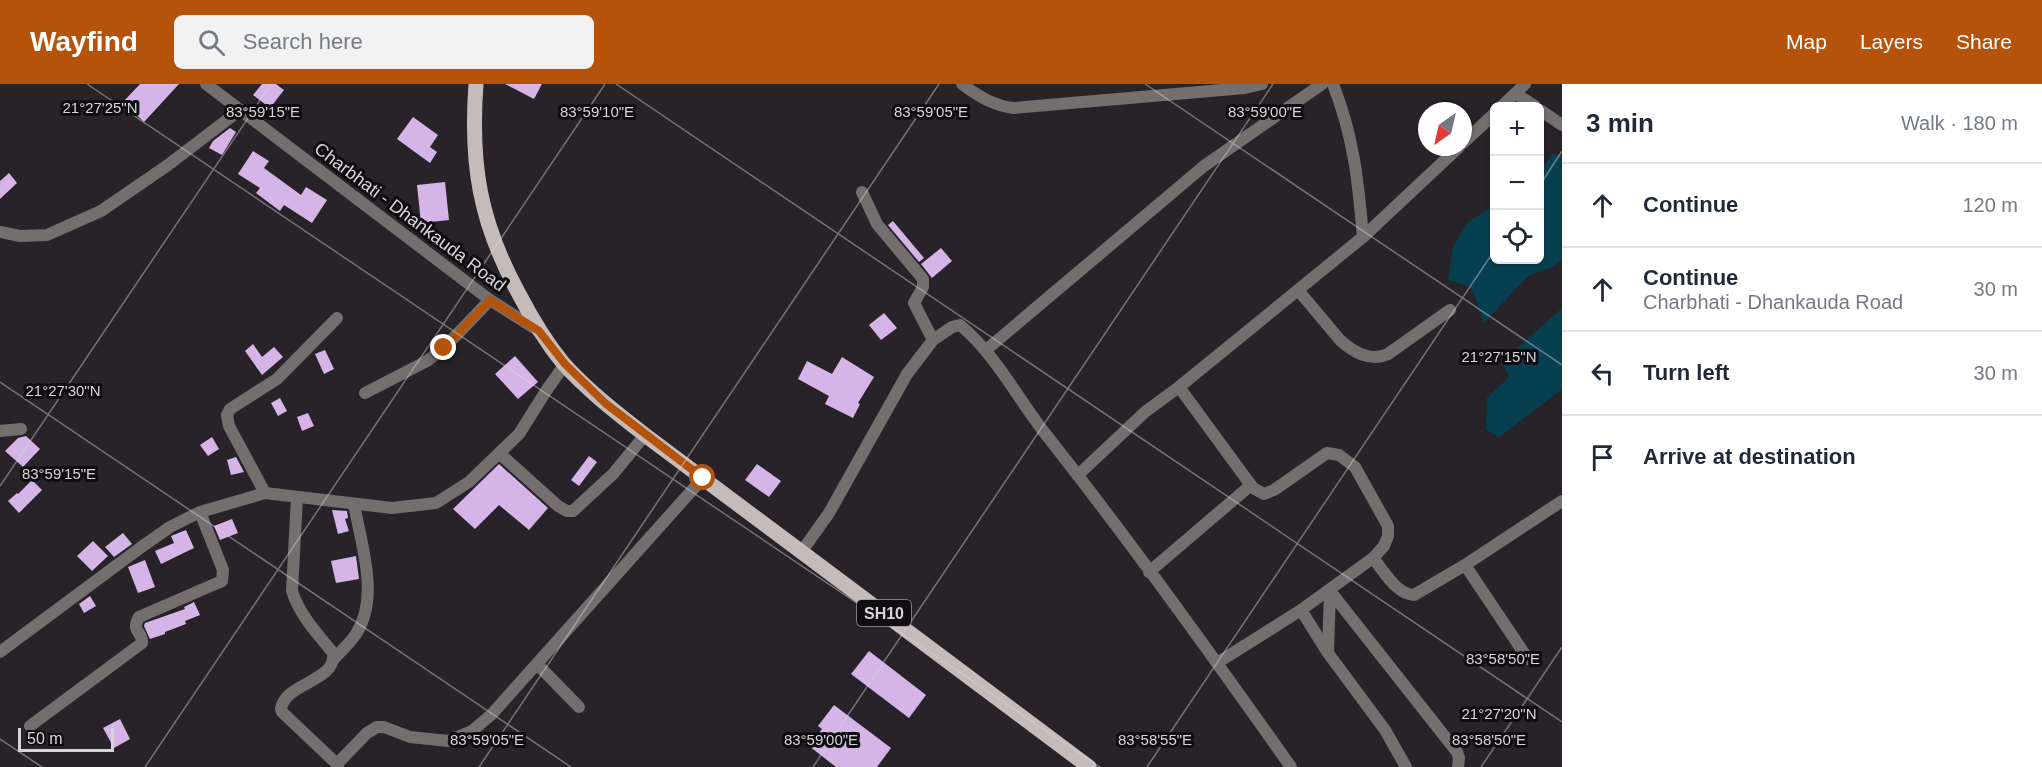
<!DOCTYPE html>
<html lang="en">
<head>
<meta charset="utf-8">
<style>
	body { margin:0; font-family:Arial,sans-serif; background:#f2f2f3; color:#1f2937 }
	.controls { position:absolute; right:18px; top:18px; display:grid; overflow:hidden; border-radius:9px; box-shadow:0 2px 4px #0004 }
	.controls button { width:54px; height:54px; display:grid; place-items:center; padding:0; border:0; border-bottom:2px solid #e0e1e3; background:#fff; color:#1f2937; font:30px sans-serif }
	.compass { position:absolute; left:1418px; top:18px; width:54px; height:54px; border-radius:50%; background:#fff; box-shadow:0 2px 4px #0004; rotate:214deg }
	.scale { position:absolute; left:18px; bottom:15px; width:96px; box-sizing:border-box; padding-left:6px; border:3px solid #d6d4d8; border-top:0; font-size:16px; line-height:21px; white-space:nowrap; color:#d6d4d8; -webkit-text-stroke:4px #0f0d10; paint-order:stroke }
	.stop { position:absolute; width:18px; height:18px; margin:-14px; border:4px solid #b45309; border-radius:50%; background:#fff }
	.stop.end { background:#b45309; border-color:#fff; box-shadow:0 2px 6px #0008 }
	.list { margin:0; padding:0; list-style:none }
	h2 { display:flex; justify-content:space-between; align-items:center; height:78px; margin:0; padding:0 24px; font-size:26px }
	h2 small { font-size:20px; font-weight:400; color:#747a83 }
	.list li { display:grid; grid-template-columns:39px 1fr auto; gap:18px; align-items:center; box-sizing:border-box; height:84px; padding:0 24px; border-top:2px solid #e0e1e3 }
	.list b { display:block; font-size:22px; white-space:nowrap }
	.list p { margin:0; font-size:20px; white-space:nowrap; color:#747a83 }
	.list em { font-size:20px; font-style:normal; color:#747a83 }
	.icon { flex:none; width:33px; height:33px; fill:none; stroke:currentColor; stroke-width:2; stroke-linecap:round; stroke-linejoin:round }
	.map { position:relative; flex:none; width:1562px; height:683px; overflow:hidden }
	header { display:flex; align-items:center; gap:36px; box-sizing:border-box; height:84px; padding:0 30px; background:#b45309; color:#fff }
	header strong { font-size:28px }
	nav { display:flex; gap:33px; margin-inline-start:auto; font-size:21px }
	.search { width:420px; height:54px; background:#f2f2f3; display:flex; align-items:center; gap:15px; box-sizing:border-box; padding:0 21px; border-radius:9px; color:#747a83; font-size:22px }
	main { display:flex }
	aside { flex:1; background:#fff }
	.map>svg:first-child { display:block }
	.water { fill:#064050 }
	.building { fill:#d5b5e7 }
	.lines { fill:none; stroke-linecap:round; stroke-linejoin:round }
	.minor { stroke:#736f6f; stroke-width:12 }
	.tertiary { stroke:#736f6f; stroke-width:12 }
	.primary { stroke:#c4bbba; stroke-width:15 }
	.route { stroke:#b45309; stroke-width:8 }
	.ticks { fill:none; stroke:#d6d4d8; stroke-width:1.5; stroke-opacity:0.45 }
	.labels { text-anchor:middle; stroke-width:6; stroke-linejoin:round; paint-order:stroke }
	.shield { fill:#0f0d10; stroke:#9a989c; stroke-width:1.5 }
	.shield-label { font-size:16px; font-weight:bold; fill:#d6d4d8 }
	.street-label { font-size:18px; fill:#d6d4d8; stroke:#0f0d10 }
	.ticks-label { font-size:15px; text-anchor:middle; fill:#d6d4d8; stroke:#0f0d10; stroke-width:6; stroke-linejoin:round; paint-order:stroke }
</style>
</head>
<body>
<header>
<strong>Wayfind</strong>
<div class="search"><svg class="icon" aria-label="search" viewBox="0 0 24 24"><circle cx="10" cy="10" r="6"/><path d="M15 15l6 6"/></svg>Search here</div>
<nav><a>Map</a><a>Layers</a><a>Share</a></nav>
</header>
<main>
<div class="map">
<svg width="1562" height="683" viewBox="0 0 1562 683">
	<rect width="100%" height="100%" fill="#272329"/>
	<g class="water">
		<polygon points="1552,70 1562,72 1562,176 1552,183 1528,192 1484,239 1477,217 1469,202 1448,196 1453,163 1467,139 1494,121 1494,176 1540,176 1540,88"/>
		<polygon points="1562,224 1562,305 1499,353 1486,346 1487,314 1509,293 1502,278"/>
	</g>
	<g class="building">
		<polygon points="140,0 179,0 144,38 123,18"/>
		<polygon points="262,0 276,0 284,6 270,24 253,11"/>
		<polygon points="505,0 542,0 534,15"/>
		<polygon points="413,33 438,51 430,63 437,68 430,79 397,55"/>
		<polygon points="230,44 236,48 222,71 209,64 213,57"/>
		<polygon points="253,67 269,77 264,84 301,111 306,103 327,116 312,139 284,121 280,127 256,109 260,104 238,90"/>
		<polygon points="9,89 17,99 0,115 0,97"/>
		<polygon points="445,98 449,136 421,139 417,101"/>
		<polygon points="893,137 924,174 919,178 888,141"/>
		<polygon points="941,164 952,177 932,194 921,180"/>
		<polygon points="884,229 897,244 881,256 869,241"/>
		<polygon points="253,260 262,273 274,263 283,273 262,291 245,267"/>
		<polygon points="325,266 334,285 324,290 315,270"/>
		<polygon points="515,272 538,298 518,315 495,290"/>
		<polygon points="842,273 874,293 858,319 860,320 853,334 825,320 829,312 798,295 807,277 832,290"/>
		<polygon points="280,314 287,327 278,332 271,319"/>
		<polygon points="308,329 314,342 302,347 297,333"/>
		<polygon points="26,352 40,365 23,383 5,367 18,354"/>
		<polygon points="212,353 219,365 208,372 200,361"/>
		<polygon points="589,372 597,378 579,402 571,396"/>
		<polygon points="236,373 244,388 231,391 227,376"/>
		<polygon points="499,380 548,424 529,446 499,421 475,445 453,425"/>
		<polygon points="757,380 781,397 769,413 745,396"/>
		<polygon points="32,396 42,406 19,429 8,417 17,409 18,410"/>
		<polygon points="332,426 347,427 348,434 345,435 349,447 338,450"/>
		<polygon points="232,435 238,449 220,456 214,442"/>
		<polygon points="186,446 194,464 161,480 155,467 174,459 171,452"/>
		<polygon points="123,449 132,460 114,473 105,463"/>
		<polygon points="93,457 108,472 92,487 77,472"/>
		<polygon points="356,472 359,495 336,499 331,477"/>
		<polygon points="145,476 155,503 138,509 128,483"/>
		<polygon points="90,512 96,522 84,529 79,520"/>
		<polygon points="194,518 200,531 185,537 186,540 165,548 165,550 150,555 144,542 145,539 185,525 184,523"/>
		<polygon points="869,567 926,611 909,634 851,590"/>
		<polygon points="834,621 891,664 877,683 836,683 809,662 822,645 818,642"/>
		<polygon points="120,635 130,655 114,664 103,644"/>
	</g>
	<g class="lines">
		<g class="minor">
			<path d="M962,0C978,12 994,22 1014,24L1245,4L1262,0"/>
			<path d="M1333,0C1354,54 1358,96 1363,153"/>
			<polyline points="1516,10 1535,22"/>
			<polyline points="1502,22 1525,0"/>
			<polyline points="1540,26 1562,41"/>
			<polyline points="1463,59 1494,30"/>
			<polyline points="862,108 877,140 923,195 923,203 914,219 933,256"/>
			<polyline points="0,148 20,152 47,151 101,127 168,81 240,26"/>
			<path d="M1298,206L1340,256C1353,268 1371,278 1388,270L1450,226"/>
			<polyline points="986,266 1204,82 1322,0"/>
			<polyline points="1179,303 1253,404 1264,410 1274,406 1327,369 1339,371 1355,383 1388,442 1388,452 1384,462 1373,474 1301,526 1217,579"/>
			<polyline points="365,309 427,277 444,264 490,216"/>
			<polyline points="0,347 21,345"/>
			<polyline points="500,370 558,422 567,427 573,427 613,390 645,351"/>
			<polyline points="1078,391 1145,328 1179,303 1363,153 1459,63"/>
			<polyline points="265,409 229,342 227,331 230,325 277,295 337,234"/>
			<path d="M297,413L292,507C300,532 317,549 333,569C337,598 285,598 281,625L282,628L337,680"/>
			<path d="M802,467L829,429L907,290L933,256L952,243L960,241C995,270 1017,313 1044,348C1130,457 1211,570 1291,683"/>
			<path d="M1373,474C1384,487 1396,510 1414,511L1465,481L1562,417"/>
			<polyline points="1465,481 1528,575"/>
			<polyline points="1149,488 1251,401"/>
			<polyline points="1330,507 1457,668 1459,674 1458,683"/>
			<polyline points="1301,526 1328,569 1385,646 1406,683"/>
			<polyline points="0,568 140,464 170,443 200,428 265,409 392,424 436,419 469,398 519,350 546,307 565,280"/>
			<polyline points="1328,568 1330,507"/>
			<path d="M334,575C341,567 350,559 356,550C380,513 361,460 354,420"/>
			<polyline points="537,580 579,623"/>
			<path d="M30,642L142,559C143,546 130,549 139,533L222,497L223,486L200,428"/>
			<polyline points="338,683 337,680 367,649 377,643 384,643 410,653 448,657 472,647 492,630 703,394"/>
		</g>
		<polyline class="tertiary" points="206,0 490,216 539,247"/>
		<path class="primary" d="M476,0C470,81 480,139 519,210C532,235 545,257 563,279C587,306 617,329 645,351L1089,683"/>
	</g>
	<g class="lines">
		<polyline class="route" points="444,264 490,216 539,247 565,280 605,319 703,394"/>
	</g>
	<path class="ticks" d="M87,0L1100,683M616,0L1562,638M1145,0L1562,281M1540,101L1562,67M0,298L571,683M0,402L271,0M0,655L42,683M145,683L605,0M479,683L939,0M813,683L1273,0M1147,683L1494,167M1481,683L1562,563"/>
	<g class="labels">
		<rect class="shield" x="857" y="516" width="54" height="26" rx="4.5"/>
		<g class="shield-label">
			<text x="884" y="535">SH10</text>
		</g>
		<g class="street-label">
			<text transform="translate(410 133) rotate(37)" y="6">Charbhati - Dhankauda Road</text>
		</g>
	</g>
	<g class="ticks-label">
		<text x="100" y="29">21°27'25"N</text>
		<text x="263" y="33">83°59'15"E</text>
		<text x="597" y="33">83°59'10"E</text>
		<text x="931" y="33">83°59'05"E</text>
		<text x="1265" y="33">83°59'00"E</text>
		<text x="1499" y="278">21°27'15"N</text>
		<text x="63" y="312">21°27'30"N</text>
		<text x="59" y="395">83°59'15"E</text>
		<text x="1503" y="580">83°58'50"E</text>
		<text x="1499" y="635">21°27'20"N</text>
		<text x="487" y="661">83°59'05"E</text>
		<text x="821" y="661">83°59'00"E</text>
		<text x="1155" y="661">83°58'55"E</text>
		<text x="1489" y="661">83°58'50"E</text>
	</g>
</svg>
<div class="controls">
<button>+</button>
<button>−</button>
<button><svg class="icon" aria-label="locate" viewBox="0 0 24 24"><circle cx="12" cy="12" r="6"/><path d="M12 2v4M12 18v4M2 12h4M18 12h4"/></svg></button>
</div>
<svg class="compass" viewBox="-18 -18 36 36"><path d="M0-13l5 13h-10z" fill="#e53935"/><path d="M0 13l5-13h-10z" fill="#747a83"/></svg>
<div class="scale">50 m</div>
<div class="stop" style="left:703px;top:394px"></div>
<div class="stop end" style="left:444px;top:264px"></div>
</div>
<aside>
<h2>3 min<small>Walk · 180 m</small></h2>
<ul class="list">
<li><svg class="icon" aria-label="ahead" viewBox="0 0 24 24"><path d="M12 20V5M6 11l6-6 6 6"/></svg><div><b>Continue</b></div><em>120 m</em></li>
<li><svg class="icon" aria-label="ahead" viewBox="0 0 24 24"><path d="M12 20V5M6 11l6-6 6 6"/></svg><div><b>Continue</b><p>Charbhati - Dhankauda Road</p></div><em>30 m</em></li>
<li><svg class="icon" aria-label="left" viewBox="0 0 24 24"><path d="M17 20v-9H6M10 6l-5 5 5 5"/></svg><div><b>Turn left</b></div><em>30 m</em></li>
<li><svg class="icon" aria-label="arrive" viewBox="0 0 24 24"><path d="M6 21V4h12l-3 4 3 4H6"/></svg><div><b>Arrive at destination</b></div></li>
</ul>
</aside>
</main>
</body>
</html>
